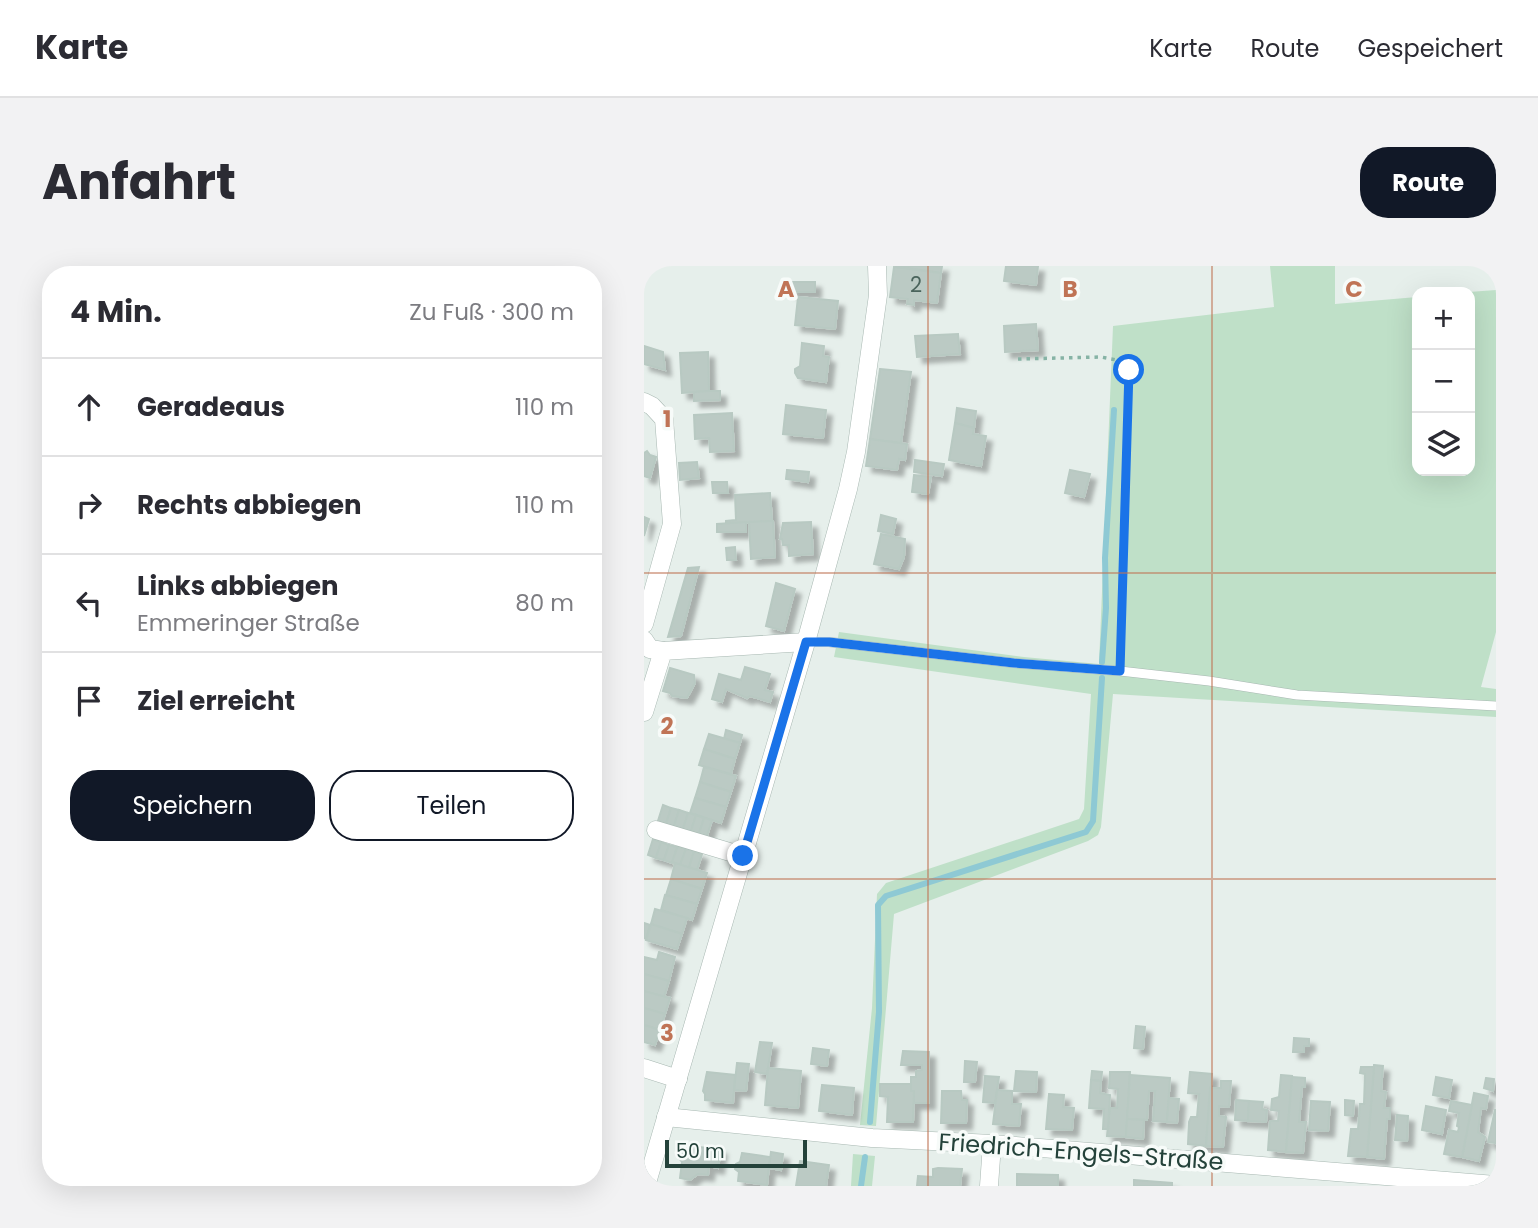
<!DOCTYPE html>
<html lang="de">
<head>
<meta charset="utf-8">
<style>
	body { margin:0; font-family:Poppins,sans-serif; background:#f2f2f3; color:#2b2b33 }
	.controls { position:absolute; right:21px; top:21px; display:grid; overflow:hidden; border-radius:14px; box-shadow:0 7px 28px #0002 }
	.controls button { width:63px; height:63px; display:grid; place-items:center; padding:0; border:0; border-bottom:2px solid #e1e1e2; background:#fff; color:#2b2b33; font:35px sans-serif }
	.scale { position:absolute; left:21px; bottom:18px; width:142px; box-sizing:border-box; padding-left:7px; border:4px solid #24423a; border-top:0; font-size:19px; line-height:24px; white-space:nowrap; color:#24423a; -webkit-text-stroke:5px #f7fbf9; paint-order:stroke }
	.stop { position:absolute; width:21px; height:21px; margin:-16px; border:5px solid #1a73e8; border-radius:50%; background:#fff }
	.stop.end { background:#1a73e8; border-color:#fff; box-shadow:0 2px 7px #0008 }
	.list { margin:0; padding:0; list-style:none }
	h2 { display:flex; justify-content:space-between; align-items:center; height:91px; margin:0; padding:0 28px; font-size:30px }
	h2 small { font-size:23px; font-weight:400; color:#7c7c81 }
	.list li { display:grid; grid-template-columns:46px 1fr auto; gap:21px; align-items:center; box-sizing:border-box; height:98px; padding:0 28px; border-top:2px solid #e1e1e2 }
	.list b { display:block; font-size:26px; white-space:nowrap }
	.list p { margin:0; font-size:23px; white-space:nowrap; color:#7c7c81 }
	.list em { font-size:23px; font-style:normal; color:#7c7c81 }
	.actions { display:flex; gap:14px; padding:21px 28px }
	.actions a { flex:1; padding:16px 0; border:2px solid #111827; border-radius:28px; text-align:center; font-size:24px; color:#111827 }
	.actions .main { background:#111827; color:#fff }
	.icon { flex:none; width:38px; height:38px; fill:none; stroke:currentColor; stroke-width:2; stroke-linecap:round; stroke-linejoin:round }
	.map { position:relative; flex:none; width:852px; height:920px; overflow:hidden; border-radius:28px }
	header { display:flex; align-items:center; gap:42px; box-sizing:border-box; height:98px; padding:0 35px; background:#fff; border-bottom:2px solid #e1e1e2 }
	header strong { font-size:33px }
	nav { display:flex; gap:38px; margin-inline-start:auto; font-size:24px }
	.intro { display:flex; align-items:center; justify-content:space-between; box-sizing:border-box; height:168px; padding:0 42px }
	h1 { margin:0; font-size:49px }
	.button { padding:18px 32px; border-radius:28px; background:#111827; color:#fff; font-size:24px; font-weight:700 }
	main { display:flex; gap:42px; padding:0 42px }
	aside { flex:1; background:#fff; border-radius:28px; box-shadow:0 7px 28px #0002 }
	.map>svg:first-child { display:block }
	.green { fill:#bfe0c8 }
	.lines { fill:none; stroke-linecap:round; stroke-linejoin:round }
	.stream { stroke:#8ec9d4; stroke-width:6 }
	.building { fill:#bbcac4; stroke:#b8c9c2; stroke-width:2; filter:url(#shadow) }
	.lane-casing { stroke:#a8b8b2; stroke-width:10 }
	.street-casing { stroke:#a8b8b2; stroke-width:19 }
	.path { stroke:#86b3a5; stroke-width:3.5; stroke-dasharray:3.5 5; stroke-linecap:butt }
	.lane { stroke:#fff; stroke-width:9 }
	.street { stroke:#fff; stroke-width:18 }
	.route { stroke:#1a73e8; stroke-width:9 }
	.grid { fill:none; stroke:#c07456; stroke-width:2; stroke-opacity:0.55 }
	.labels { text-anchor:middle; stroke-width:7; stroke-linejoin:round; paint-order:stroke }
	.number-label { font-size:21px; fill:#4a645c }
	.street-label { font-size:24px; fill:#24423a; stroke:#f7fbf9 }
	.grid-label { font-size:23px; text-anchor:middle; font-weight:bold; fill:#c07456; stroke:#f7fbf9; stroke-width:7; stroke-linejoin:round; paint-order:stroke }
</style>
</head>
<body>
<header>
<strong>Karte</strong>
<nav><a>Karte</a><a>Route</a><a>Gespeichert</a></nav>
</header>
<div class="intro"><h1>Anfahrt</h1><a class="button">Route</a></div>
<main>
<aside>
<h2>4 Min.<small>Zu Fuß · 300 m</small></h2>
<ul class="list">
<li><svg class="icon" aria-label="ahead" viewBox="0 0 24 24"><path d="M12 20V5M6 11l6-6 6 6"/></svg><div><b>Geradeaus</b></div><em>110 m</em></li>
<li><svg class="icon" aria-label="right" viewBox="0 0 24 24"><path d="M7 20v-9h11M14 6l5 5-5 5"/></svg><div><b>Rechts abbiegen</b></div><em>110 m</em></li>
<li><svg class="icon" aria-label="left" viewBox="0 0 24 24"><path d="M17 20v-9H6M10 6l-5 5 5 5"/></svg><div><b>Links abbiegen</b><p>Emmeringer Straße</p></div><em>80 m</em></li>
<li><svg class="icon" aria-label="arrive" viewBox="0 0 24 24"><path d="M6 21V4h12l-3 4 3 4H6"/></svg><div><b>Ziel erreicht</b></div></li>
</ul>
<div class="actions"><a class="main">Speichern</a><a>Teilen</a></div>
</aside>
<div class="map">
<svg width="852" height="920" viewBox="0 0 852 920">
	<defs>
		<filter id="shadow"><feDropShadow dx="6" dy="6" stdDeviation="2" flood-color="#0004"/></filter>
	</defs>
	<rect width="100%" height="100%" fill="#e6efeb"/>
	<g class="green">
		<polygon points="626,0 691,0 691,38 773,31 773,205 826,205 825,26 852,24 852,366 837,421 852,423 852,451 469,428 457,561 454,569 444,575 250,648 232,860 216,859 228,742 233,628 242,617 435,553 440,543 447,428 190,391 195,366 380,391 455,398 469,60 630,41"/>
		<polygon points="209,888 231,890 228,920 207,920"/>
	</g>
	<g class="lines">
		<g class="stream">
			<polyline points="458,396 462,342 461,292 470,144"/>
			<polyline points="226,856 235,746 234,639 242,630 442,566 449,555 458,412"/>
			<polyline points="217,920 221,891"/>
		</g>
	</g>
	<g class="building">
		<polygon points="251,0 298,0 297,7"/>
		<polygon points="362,0 394,0 392,19 360,15"/>
		<polygon points="250,1 297,7 293,37 270,34 270,39 263,38 264,33 246,31"/>
		<rect x="146" y="16" width="25" height="10"/>
		<polygon points="154,31 194,35 191,63 151,59"/>
		<polygon points="392,58 394,84 361,86 360,60"/>
		<polygon points="314,68 316,88 273,91 271,70"/>
		<polygon points="158,77 180,80 179,90 185,91 182,116 154,112 151,107 151,103 156,100"/>
		<polygon points="0,80 19,86 21,104 0,98"/>
		<polygon points="64,86 65,125 38,127 36,87"/>
		<polygon points="236,103 267,106 257,177 226,173"/>
		<polygon points="65,125 76,125 76,134 50,135 50,126"/>
		<polygon points="142,139 182,144 179,172 139,168"/>
		<polygon points="313,142 332,145 330,162 311,157"/>
		<polygon points="88,147 90,185 66,186 65,172 51,173 50,149"/>
		<polygon points="311,157 330,162 329,168 342,170 337,200 305,194"/>
		<polygon points="226,173 263,178 261,194 255,193 253,204 222,200"/>
		<polygon points="3,185 6,189 12,191 6,212 0,210 0,187"/>
		<polygon points="271,194 300,198 298,210 270,206"/>
		<polygon points="53,196 55,212 36,214 35,197"/>
		<polygon points="143,204 165,206 164,216 142,213"/>
		<polygon points="426,204 446,208 440,231 421,227"/>
		<polygon points="270,209 287,211 284,228 268,226"/>
		<polygon points="68,216 83,216 84,227 69,227"/>
		<polygon points="126,227 128,255 82,258 82,255 92,254 91,229"/>
		<polygon points="237,249 252,253 249,268 234,265"/>
		<polygon points="0,251 5,253 0,270"/>
		<polygon points="129,255 131,291 107,293 105,256"/>
		<polygon points="102,256 102,266 73,266 73,258"/>
		<polygon points="167,256 169,288 145,290 145,279 139,279 138,273 136,273 139,257"/>
		<polygon points="237,268 261,273 260,291 255,303 230,298"/>
		<polygon points="91,281 92,294 83,294 82,282"/>
		<polygon points="55,301 37,370 24,371 44,302"/>
		<polygon points="132,317 151,323 140,365 122,360"/>
		<polygon points="101,401 126,408 121,424 129,426 126,436 106,430 103,432 82,423 78,436 68,433 75,408 97,414"/>
		<polygon points="26,402 50,409 51,417 43,432 28,430 26,427 19,425"/>
		<polygon points="82,464 98,469 96,477 80,473"/>
		<polygon points="65,468 96,477 91,493 60,483"/>
		<polygon points="60,483 91,493 87,508 55,499"/>
		<polygon points="60,501 92,510 87,526 56,516"/>
		<polygon points="56,516 87,526 82,541 51,532"/>
		<polygon points="51,532 82,541 77,557 46,547"/>
		<polygon points="19,539 27,542 22,558 14,555"/>
		<polygon points="27,542 35,544 30,560 22,558"/>
		<polygon points="35,544 44,547 39,563 30,560"/>
		<polygon points="44,547 52,549 47,565 39,563"/>
		<polygon points="52,549 60,552 55,568 47,565"/>
		<polygon points="60,552 68,554 63,570 55,568"/>
		<polygon points="9,573 17,576 12,592 4,589"/>
		<polygon points="17,576 25,579 20,594 12,592"/>
		<polygon points="25,579 33,581 28,597 20,594"/>
		<polygon points="34,580 42,583 36,599 28,596"/>
		<polygon points="42,583 50,585 45,602 36,599"/>
		<polygon points="50,585 58,588 53,604 45,602"/>
		<polygon points="31,597 63,607 58,623 27,613"/>
		<polygon points="27,613 58,623 53,638 22,629"/>
		<polygon points="21,629 53,638 48,654 17,644"/>
		<polygon points="11,643 43,652 38,668 7,658"/>
		<polygon points="0,657 6,659 2,673 0,672"/>
		<polygon points="7,658 38,668 33,683 2,674"/>
		<polygon points="15,686 31,691 25,715 0,708 0,691 13,694"/>
		<polygon points="0,708 25,715 20,731 0,725"/>
		<polygon points="0,725 26,732 21,748 0,742"/>
		<polygon points="0,742 21,748 16,764 0,759"/>
		<polygon points="0,759 16,764 11,779 0,776"/>
		<polygon points="492,760 501,761 499,783 490,782"/>
		<polygon points="650,772 665,773 665,780 660,780 660,786 649,786"/>
		<polygon points="116,776 128,777 123,808 111,806"/>
		<polygon points="169,782 185,784 183,800 167,798"/>
		<polygon points="259,785 285,786 285,837 270,837 270,825 267,825 267,811 272,811 272,805 278,804 278,799 257,799"/>
		<polygon points="321,795 333,796 331,816 320,816"/>
		<polygon points="93,797 105,798 102,825 90,824"/>
		<polygon points="730,799 739,800 737,825 742,826 740,842 746,842 746,853 743,853 740,893 723,891"/>
		<polygon points="717,801 730,801 723,891 704,890 707,863 714,863 716,838 720,838 721,808 716,807"/>
		<polygon points="124,802 157,805 154,842 121,839"/>
		<polygon points="372,805 393,806 392,826 370,825"/>
		<polygon points="448,805 458,806 457,815 447,814"/>
		<polygon points="63,806 91,809 89,837 61,834 61,828 59,825"/>
		<polygon points="466,806 486,806 482,871 463,870 466,842 473,842 474,823 465,822"/>
		<polygon points="546,806 568,808 562,880 544,878 545,856 547,851 553,851 555,828 544,827"/>
		<polygon points="486,809 526,812 523,856 509,855 511,825 505,825 503,854 483,853"/>
		<polygon points="637,809 648,810 642,886 624,884 626,855 634,855 635,845 627,844 628,833 635,831"/>
		<polygon points="341,810 355,811 351,837 339,836"/>
		<polygon points="648,811 661,812 661,821 658,821 655,856 662,856 659,887 642,886"/>
		<polygon points="792,811 808,814 805,832 789,829"/>
		<polygon points="842,812 850,813 849,825 840,822"/>
		<polygon points="447,814 457,815 456,827 466,829 464,863 459,863 460,843 445,842"/>
		<polygon points="577,815 587,815 585,841 575,840 575,850 582,851 579,881 562,880 566,822 577,822"/>
		<polygon points="236,818 267,818 267,825 270,825 269,856 243,856 244,831 236,830"/>
		<polygon points="178,819 210,822 208,849 175,845"/>
		<polygon points="353,824 368,825 368,838 377,838 375,860 349,858"/>
		<polygon points="298,825 317,825 318,834 323,834 322,857 297,857"/>
		<polygon points="830,827 844,830 842,843 837,842 834,866 841,871 835,895 818,891"/>
		<polygon points="405,828 420,829 419,841 430,842 428,864 402,863"/>
		<polygon points="525,832 535,833 533,857 523,856"/>
		<polygon points="592,834 605,835 604,855 591,854"/>
		<polygon points="701,834 710,835 709,850 701,849"/>
		<polygon points="605,835 619,836 618,843 623,844 622,856 604,855"/>
		<polygon points="667,835 686,836 684,865 665,864"/>
		<polygon points="807,835 828,839 818,891 800,888 805,864 814,866 815,861 813,860 815,847 805,845"/>
		<polygon points="782,840 802,844 798,868 778,864"/>
		<polygon points="851,844 852,844 852,877 844,876"/>
		<polygon points="753,849 764,850 763,875 751,874"/>
		<polygon points="483,853 500,854 499,873 482,871"/>
		<polygon points="41,880 77,883 74,902 65,900 64,909 54,908 46,914 36,912 38,896 35,892 39,888"/>
		<polygon points="127,886 139,888 137,904 125,902"/>
		<polygon points="98,887 126,891 123,919 94,915 95,906 91,903 92,898 96,896"/>
		<polygon points="156,895 185,899 182,920 152,920"/>
		<polygon points="294,902 318,903 316,920 273,920 274,910 289,911 289,903"/>
		<polygon points="373,908 414,909 414,920 373,920"/>
		<polygon points="490,914 528,917 528,920 490,920"/>
	</g>
	<g class="lines">
		<defs>
			<polyline id="lane" points="162,376 185,376 370,397 476,405 565,415 653,429 852,440"/>
			<g id="street">
				<polyline points="0,136 8,140 20,153 28,258 0,358"/>
				<polyline points="0,374 6,383 19,385"/>
				<polyline points="0,446 19,385 162,376"/>
				<polyline points="12,564 99,590"/>
				<polyline points="0,802 34,813"/>
				<polyline points="22,851 228,872 348,878 852,919"/>
				<polyline points="2,920 162,376 204,223 212,186 234,29 233,0"/>
				<polyline points="345,920 348,878"/>
			</g>
		</defs>
		<use href="#lane" class="lane-casing"/>
		<use href="#street" class="street-casing"/>
		<polyline class="path" points="374,93 457,91 478,95 485,104 477,392"/>
		<use href="#lane" class="lane"/>
		<use href="#street" class="street"/>
	</g>
	<g class="lines">
		<polyline class="route" points="99,590 162,376 185,376 370,397 476,405 485,104"/>
	</g>
	<path class="grid" d="M284,0V920M568,0V920M0,307H852M0,613H852"/>
	<g class="labels">
		<g class="number-label">
			<text x="272" y="26">2</text>
		</g>
		<g class="street-label">
			<text transform="translate(437 886) rotate(4)" y="8">Friedrich-Engels-Straße</text>
		</g>
	</g>
	<g class="grid-label">
		<text x="142" y="31">A</text>
		<text x="426" y="31">B</text>
		<text x="710" y="31">C</text>
		<text x="23" y="161">1</text>
		<text x="23" y="468">2</text>
		<text x="23" y="775">3</text>
	</g>
</svg>
<div class="controls">
<button>+</button>
<button>−</button>
<button><svg class="icon" aria-label="layers" viewBox="0 0 24 24"><path d="M12 4l9 5-9 5-9-5zM3 14l9 5 9-5"/></svg></button>
</div>
<div class="scale">50 m</div>
<div class="stop" style="left:485px;top:104px"></div>
<div class="stop end" style="left:99px;top:590px"></div>
</div>
</main>
</body>
</html>
